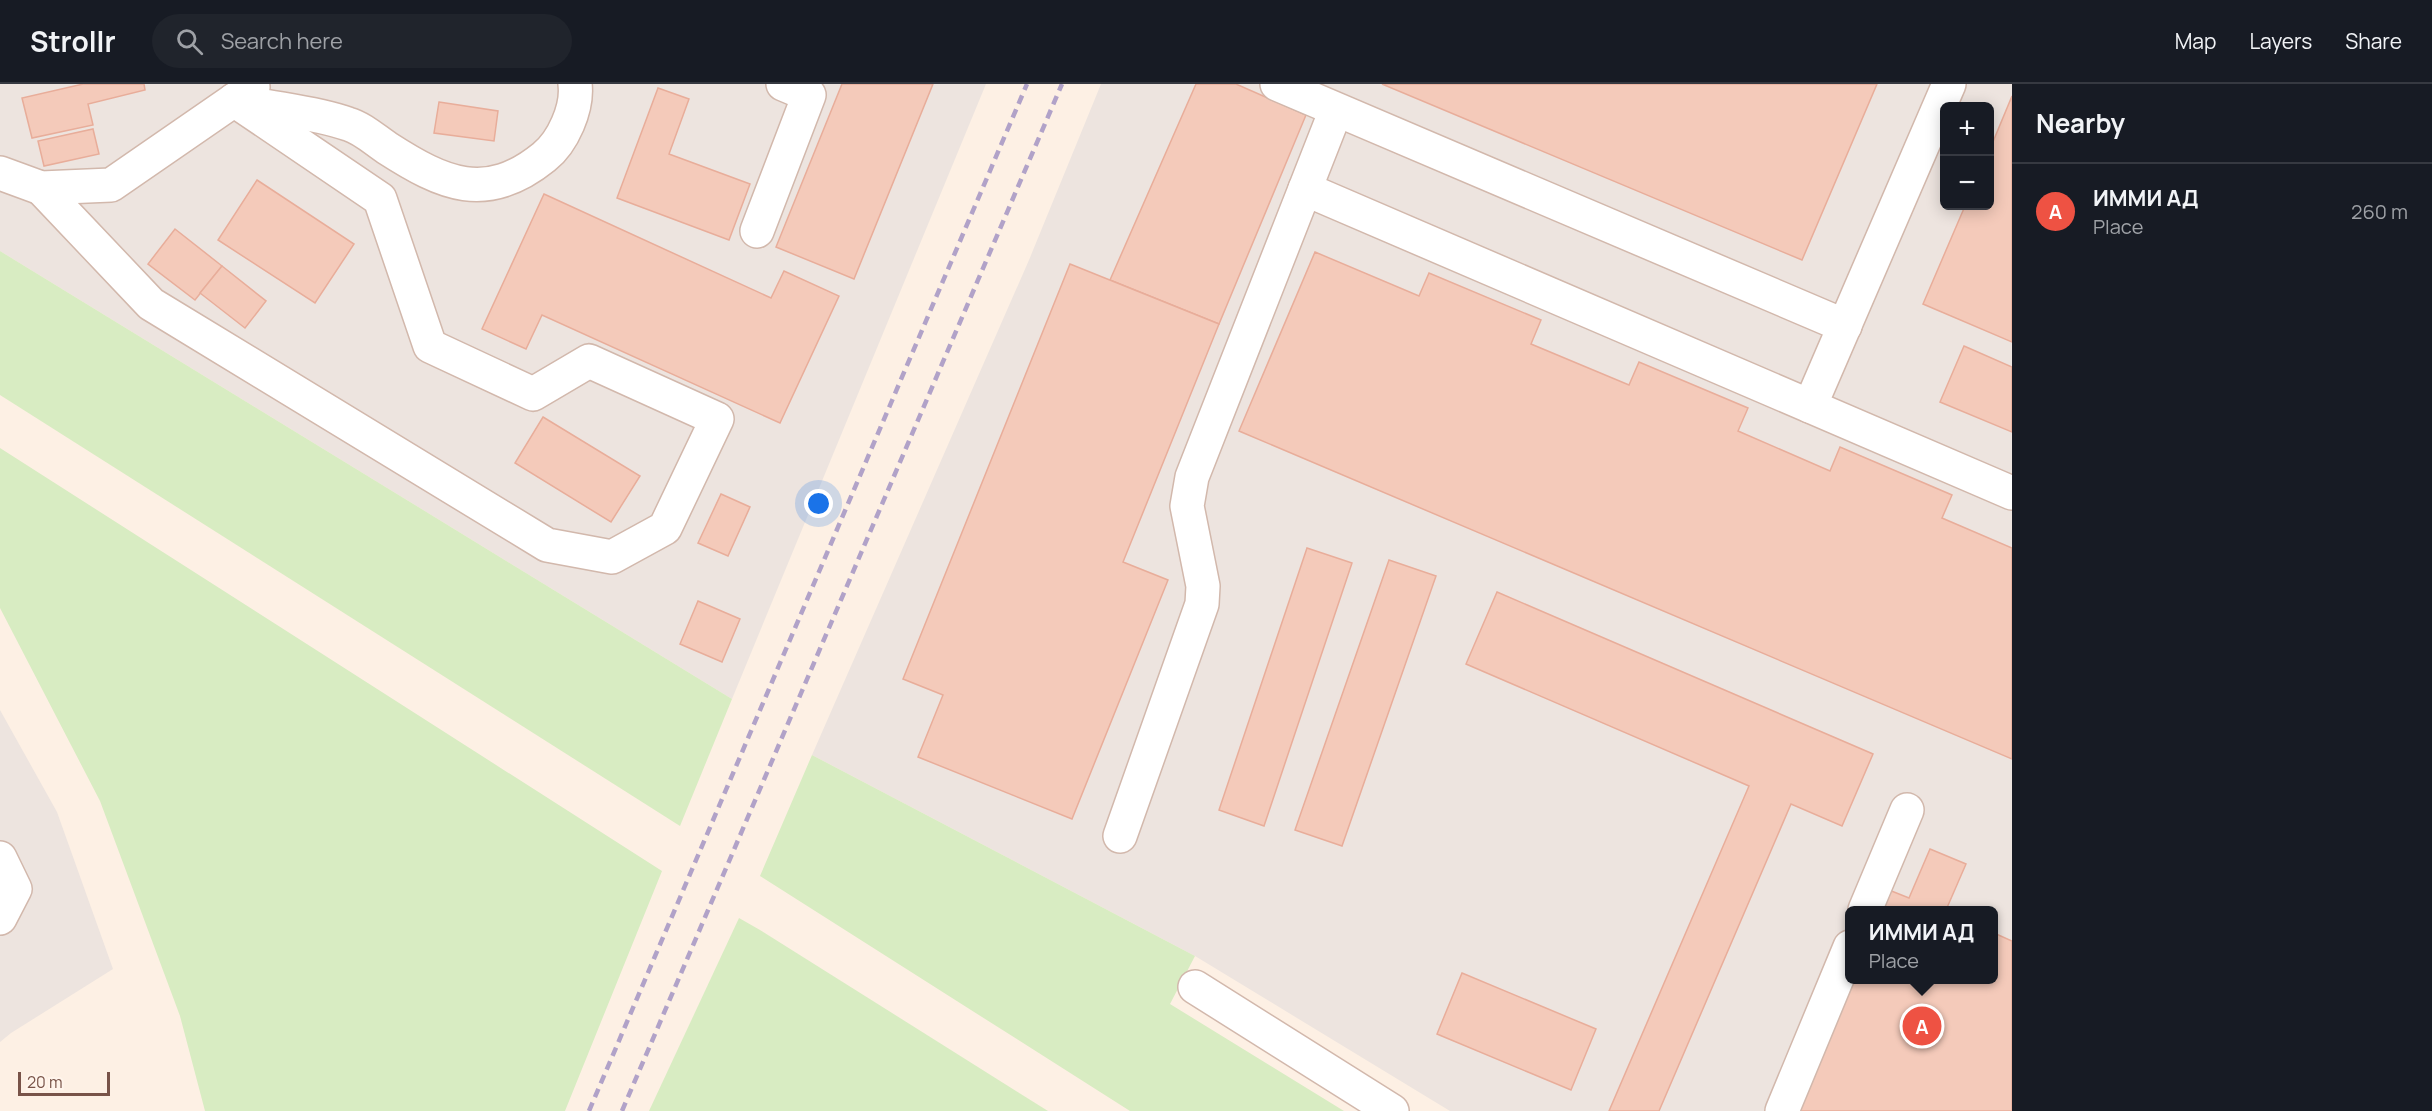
<!DOCTYPE html>
<html lang="en">
<head>
<meta charset="utf-8">
<style>
	body { margin:0; font-family:Manrope,sans-serif; background:#20242c; color:#f1f3f6 }
	.controls { position:absolute; right:18px; top:18px; display:grid; overflow:hidden; border-radius:9px; box-shadow:0 3px 15px #0003 }
	.controls button { width:54px; height:54px; display:grid; place-items:center; padding:0; border:0; border-bottom:2px solid #363941; background:#171b24; color:#f1f3f6; font:30px sans-serif }
	.scale { position:absolute; left:18px; bottom:15px; width:92px; box-sizing:border-box; padding-left:6px; border:3px solid #785348; border-top:0; font-size:16px; line-height:21px; white-space:nowrap; color:#785348; -webkit-text-stroke:4px #fff5ec; paint-order:stroke }
	.you { position:absolute; left:819px; top:420px; width:21px; height:21px; margin:-15px; border:4px solid #fff; border-radius:50%; background:#1a73e8; box-shadow:0 0 0 9px #1a73e833 }
	.badge { display:grid; place-items:center; width:39px; height:39px; border-radius:50%; background:#ee5243; color:#fff; font-size:20px; font-weight:700 }
	.pin { position:absolute; translate:-50% -50%; border:3px solid #fff; box-shadow:0 2px 6px #0006 }
	.popup { position:absolute; left:1845px; top:822px; width:153px; height:78px; box-sizing:border-box; display:grid; place-content:center; border-radius:9px; background:#171b24; filter:drop-shadow(0 2px 4px #0005); font-size:20px; white-space:nowrap; color:#9ea1a6 }
	.popup b { font-size:22px; color:#f1f3f6 }
	.popup::after { content:''; position:absolute; left:50%; top:100%; margin-left:-12px; border:12px solid transparent; border-top-color:#171b24 }
	.list { margin:0; padding:0; list-style:none }
	h2 { display:flex; justify-content:space-between; align-items:center; height:78px; margin:0; padding:0 24px; font-size:26px }
	h2 small { font-size:20px; font-weight:400; color:#9ea1a6 }
	.list li { display:grid; grid-template-columns:39px 1fr auto; gap:18px; align-items:center; box-sizing:border-box; height:96px; padding:0 24px; border-top:2px solid #363941 }
	.list b { display:block; font-size:22px; white-space:nowrap }
	.list p { margin:0; font-size:20px; white-space:nowrap; color:#9ea1a6 }
	.list em { font-size:20px; font-style:normal; color:#9ea1a6 }
	.icon { flex:none; width:33px; height:33px; fill:none; stroke:currentColor; stroke-width:2; stroke-linecap:round; stroke-linejoin:round }
	.map { position:relative; flex:none; width:2012px; height:1027px; overflow:hidden }
	header { display:flex; align-items:center; gap:36px; box-sizing:border-box; height:84px; padding:0 30px; background:#171b24; border-bottom:2px solid #363941 }
	header strong { font-size:28px }
	nav { display:flex; gap:33px; margin-inline-start:auto; font-size:21px }
	.search { width:420px; height:54px; background:#20242c; display:flex; align-items:center; gap:15px; box-sizing:border-box; padding:0 21px; border-radius:33px; color:#9ea1a6; font-size:22px }
	main { display:flex }
	aside { flex:1; background:#171b24 }
	.map>svg:first-child { display:block }
	.industrial { fill:#ede4df; fill-rule:evenodd }
	.green { fill:#d8ecc2 }
	.building { fill:#f4caba; stroke:#e8ad9a; stroke-width:1.5 }
	.lines { fill:none; stroke-linecap:round; stroke-linejoin:round }
	.minor-casing { stroke:#d2b8ac; stroke-width:36 }
	.minor { stroke:#fff; stroke-width:33 }
	.rail { stroke:#b1a2c8; stroke-width:4.5; stroke-dasharray:9 6; stroke-linecap:butt }
</style>
</head>
<body>
<header>
<strong>Strollr</strong>
<div class="search"><svg class="icon" aria-label="search" viewBox="0 0 24 24"><circle cx="10" cy="10" r="6"/><path d="M15 15l6 6"/></svg>Search here</div>
<nav><a>Map</a><a>Layers</a><a>Share</a></nav>
</header>
<main>
<div class="map">
<svg width="2012" height="1027" viewBox="0 0 2012 1027">
	<rect width="100%" height="100%" fill="#fdf0e4"/>
	<g class="industrial">
		<polygon points="0,0 986,0 732,615 0,167"/>
		<path d="M1101,0H2012V1027H1450L1195,872L812,671L1029,176ZM1944,22H1990V122H1944ZM1850,826H1994V896H1850Z"/>
		<polygon points="0,626 57,728 113,885 11,949 0,958"/>
	</g>
	<g class="green">
		<polygon points="0,167 732,615 680,742 0,311"/>
		<polygon points="0,364 662,787 565,1027 205,1027 180,932 100,717 0,524"/>
		<polygon points="812,671 1195,872 1170,920 1344,1027 1130,1027 760,792"/>
		<polygon points="739,834 760,846 1048,1027 649,1027"/>
	</g>
	<g class="building">
		<polygon points="83,0 144,0 145,6 88,20 93,41 32,54 22,14"/>
		<polygon points="842,0 933,0 854,195 776,163"/>
		<polygon points="1196,0 1236,0 1306,31 1219,240 1110,196"/>
		<polygon points="1382,0 1877,0 1802,176"/>
		<polygon points="658,4 689,15 669,70 750,100 729,156 617,114"/>
		<polygon points="2012,12 2012,258 1923,220 1965,122 1990,122 1990,65"/>
		<polygon points="439,18 498,27 494,57 434,49"/>
		<polygon points="93,45 99,70 44,82 38,57"/>
		<polygon points="257,96 354,160 315,219 218,156"/>
		<polygon points="544,110 771,214 784,187 839,212 780,339 542,231 526,265 482,245"/>
		<polygon points="175,145 222,182 195,216 148,180"/>
		<polygon points="1315,168 1419,212 1429,189 1541,236 1531,260 1629,301 1639,278 1748,324 1738,347 1830,387 1840,363 1952,411 1942,434 2012,464 2012,675 1239,347"/>
		<polygon points="1070,180 1219,240 1123,478 1168,496 1072,735 918,673 943,611 903,595"/>
		<polygon points="222,182 266,217 245,244 200,209"/>
		<polygon points="1964,262 2012,283 2012,348 1940,318"/>
		<polygon points="543,333 640,392 611,438 515,379"/>
		<polygon points="721,410 750,423 728,472 698,459"/>
		<polygon points="1307,464 1352,479 1264,742 1219,726"/>
		<polygon points="1389,476 1436,492 1342,762 1295,746"/>
		<polygon points="1497,508 1873,670 1842,742 1791,720 1659,1027 1609,1027 1749,702 1466,580"/>
		<polygon points="698,517 740,535 722,578 680,560"/>
		<polygon points="1930,765 1966,780 1946,826 1880,826 1889,806 1909,814"/>
		<polygon points="1994,849 2012,857 2012,1027 1796,1027 1851,896 1994,896"/>
		<polygon points="1462,889 1596,945 1571,1006 1437,950"/>
	</g>
	<g class="lines">
		<defs>
			<g id="minor">
				<polyline points="1277,0 1845,242"/>
				<path d="M249,19C282,26 317,29 348,40C362,44 375,56 387,64C443,100 486,120 544,73C563,58 578,24 575,0"/>
				<polyline points="0,89 41,104 111,101 253,3"/>
				<polyline points="41,104 151,220 547,461 612,473 665,444 717,335 589,277 533,310 430,262 380,115 234,16"/>
				<polyline points="1305,105 2012,409"/>
				<polyline points="757,147 809,11 783,0"/>
				<polyline points="1810,322 1949,0"/>
				<polyline points="1120,752 1202,520 1203,502 1187,422 1192,393 1336,26"/>
				<polyline points="0,774 15,805 0,834"/>
				<polyline points="1865,826 1907,726"/>
				<polyline points="1195,903 1392,1027"/>
				<polyline points="1782,1027 1850,863"/>
			</g>
		</defs>
		<use href="#minor" class="minor-casing"/>
		<use href="#minor" class="minor"/>
		<g class="rail">
			<polyline points="589,1027 1027,0"/>
			<polyline points="622,1027 1062,0"/>
		</g>
	</g>
</svg>
<div class="controls">
<button>+</button>
<button>−</button>
</div>
<div class="scale">20 m</div>
<div class="you"></div>
<div class="pin badge" style="left:1922px;top:942px">A</div>
<div class="popup"><b>ИММИ АД</b>Place</div>
</div>
<aside>
<h2>Nearby<small></small></h2>
<ul class="list">
<li><span class="badge">A</span><div><b>ИММИ АД</b><p>Place</p></div><em>260 m</em></li>
</ul>
</aside>
</main>
</body>
</html>
